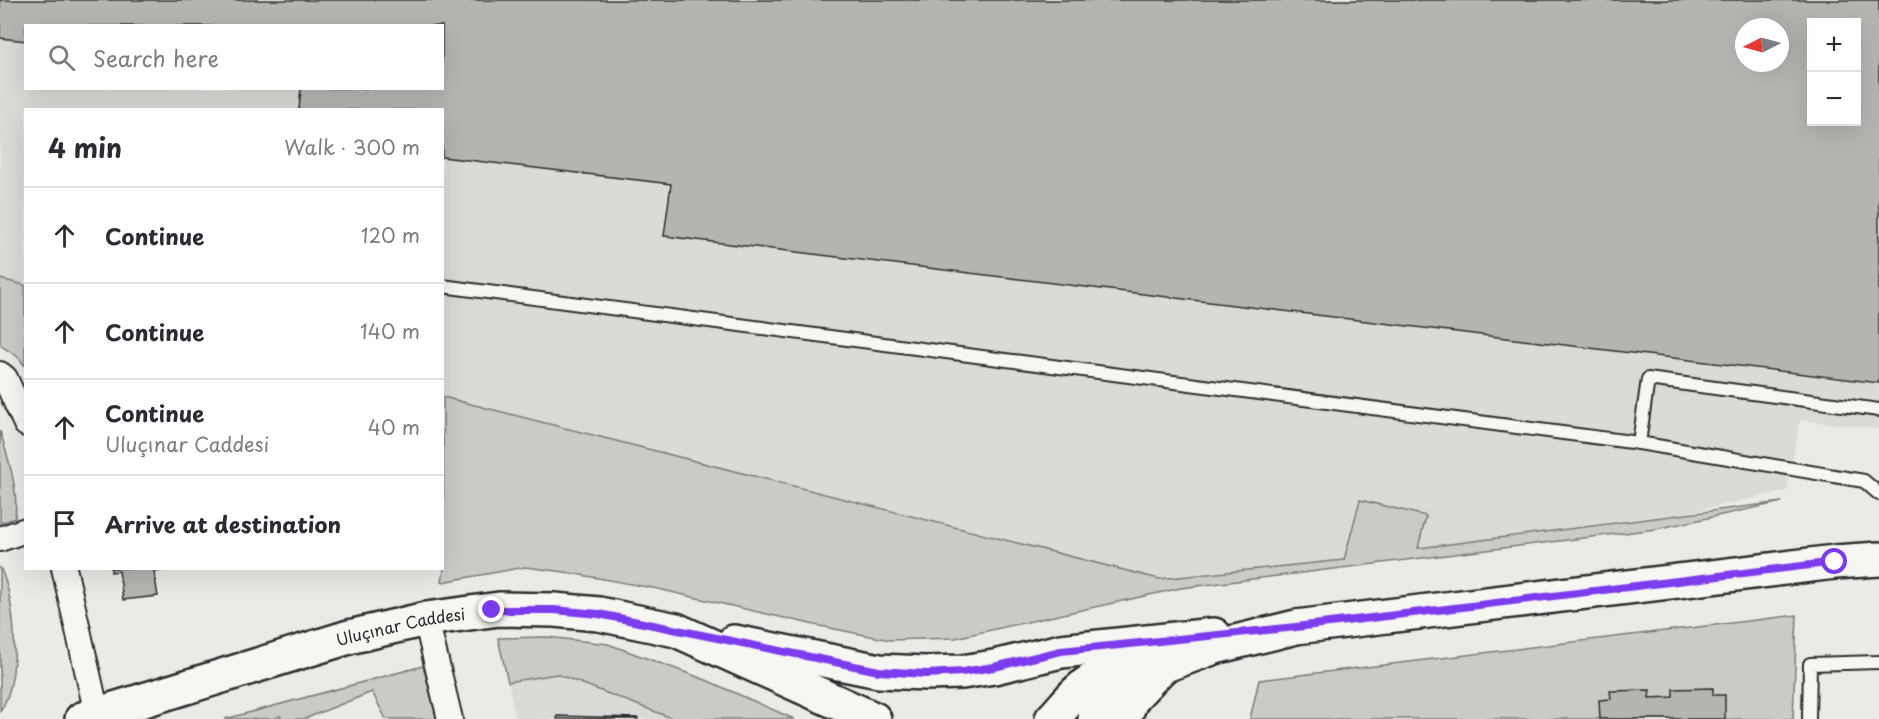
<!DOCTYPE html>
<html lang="en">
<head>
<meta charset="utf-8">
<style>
	body { margin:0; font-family:"Playpen Sans",sans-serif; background:#f2f2f3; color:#2b2b33 }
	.controls { position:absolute; right:18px; top:18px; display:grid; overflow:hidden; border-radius:0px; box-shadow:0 6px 24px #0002 }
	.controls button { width:54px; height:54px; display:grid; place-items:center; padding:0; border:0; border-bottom:2px solid #e1e1e2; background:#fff; color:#2b2b33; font:30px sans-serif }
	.compass { position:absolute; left:1735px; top:18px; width:54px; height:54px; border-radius:50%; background:#fff; box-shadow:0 6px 24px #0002; rotate:264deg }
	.stop { position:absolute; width:18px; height:18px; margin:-14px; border:4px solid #7c3aed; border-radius:50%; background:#fff }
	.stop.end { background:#7c3aed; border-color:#fff; box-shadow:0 2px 6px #0008 }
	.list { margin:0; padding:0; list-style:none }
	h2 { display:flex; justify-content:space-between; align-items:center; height:78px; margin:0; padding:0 24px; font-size:26px }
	h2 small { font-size:20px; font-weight:400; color:#7c7c81 }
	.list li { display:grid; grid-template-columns:39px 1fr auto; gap:18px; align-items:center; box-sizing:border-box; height:96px; padding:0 24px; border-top:2px solid #e1e1e2 }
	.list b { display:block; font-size:22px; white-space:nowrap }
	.list p { margin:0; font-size:20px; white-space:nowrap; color:#7c7c81 }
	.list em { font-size:20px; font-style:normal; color:#7c7c81 }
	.icon { flex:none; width:33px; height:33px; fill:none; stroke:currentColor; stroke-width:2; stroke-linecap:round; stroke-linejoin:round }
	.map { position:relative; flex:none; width:1879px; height:719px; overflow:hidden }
	.search { position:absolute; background:#fff; box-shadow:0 6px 24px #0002; left:24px; top:24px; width:420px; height:66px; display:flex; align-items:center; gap:15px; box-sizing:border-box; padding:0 21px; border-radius:0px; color:#7c7c81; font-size:22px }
	.panel { position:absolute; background:#fff; box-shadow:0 6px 24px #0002; left:24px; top:108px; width:420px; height:462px; border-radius:0px }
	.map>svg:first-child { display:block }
	.built { fill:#dadad6; fill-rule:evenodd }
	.green { fill:#cacac7; stroke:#7a7a79; stroke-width:1.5 }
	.building { fill:#b4b4b1; stroke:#2b2b2b; stroke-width:1.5; fill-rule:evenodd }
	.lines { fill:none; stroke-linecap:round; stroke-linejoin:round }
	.service-casing { stroke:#2b2b2b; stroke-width:16 }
	.minor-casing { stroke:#2b2b2b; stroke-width:28 }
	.primary-casing { stroke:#2b2b2b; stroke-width:38 }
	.service { stroke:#f6f6f2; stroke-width:12 }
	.minor { stroke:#f6f6f2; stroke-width:24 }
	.primary { stroke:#f6f6f2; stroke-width:33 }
	.route { stroke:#7c3aed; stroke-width:8 }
	.labels { text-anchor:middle; stroke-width:6; stroke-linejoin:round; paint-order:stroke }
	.street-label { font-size:16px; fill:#2b2b2b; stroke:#f6f6f2 }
</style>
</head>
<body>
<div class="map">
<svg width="1879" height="719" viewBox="0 0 1879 719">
	<rect width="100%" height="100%" fill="#eaeae6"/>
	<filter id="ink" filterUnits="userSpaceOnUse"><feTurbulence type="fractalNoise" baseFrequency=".0167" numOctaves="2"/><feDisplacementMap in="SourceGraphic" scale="12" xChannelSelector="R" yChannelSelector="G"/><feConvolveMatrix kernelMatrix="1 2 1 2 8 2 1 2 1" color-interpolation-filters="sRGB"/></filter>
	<g filter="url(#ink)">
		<g class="built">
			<path d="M0,0H1879V429L1800,420L1787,491L1682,514L1417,548L1344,560L1159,579L443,397L442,110H26L25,285L0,279ZM1812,22H1856V122H1812ZM26,26H442V88H26ZM1744,27H1780V63H1744Z"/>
			<polygon points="557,674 674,719 516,719 508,682"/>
		</g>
		<g class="green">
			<polygon points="0,279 25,285 25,366 18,357 0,345"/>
			<polygon points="443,397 1159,579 1344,560 1360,500 1426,516 1418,548 1782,502 1656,529 1181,588 955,638 890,640 815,625 658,589 565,572 525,567 442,582 444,568"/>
			<path d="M0,431C8,458 19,489 15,518L0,523Z"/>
			<path d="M0,567C16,600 22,680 0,711Z"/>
			<polygon points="1797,615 1793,719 1250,719 1259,680"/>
			<polygon points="547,637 608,644 706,680 794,719 674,719 557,674 508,682 498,638"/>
			<polygon points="423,666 437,719 386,719 372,692 304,719 282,719 280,716 274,719 225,719"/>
		</g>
		<g class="building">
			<path d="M0,0H1879V383L664,236L671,184L442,157V110H299L301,88H442V26H26V41L0,38ZM1812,22H1856V122H1812ZM1744,27H1780V63H1744Z"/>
			<polygon points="111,568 179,568 154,572 158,596 123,600 119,571 111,572"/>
			<polygon points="1713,688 1713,695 1725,695 1725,719 1600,719 1599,700 1611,699 1610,691 1650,690 1649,698 1673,697 1673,689"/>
			<polygon points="557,716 638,718 638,719 557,719"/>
		</g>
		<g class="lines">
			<defs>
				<g id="service">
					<polyline points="442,286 1639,443"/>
					<polyline points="1879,410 1648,379 1639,443 1864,481 1879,494"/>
					<polyline points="1809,719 1810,664 1879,662"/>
				</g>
				<g id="minor">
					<polyline points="0,374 5,378 26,424"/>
					<polyline points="0,539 26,530"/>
					<polyline points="64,568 97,714"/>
					<polyline points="426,619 450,719"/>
				</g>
				<g id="primary">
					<polyline points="734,642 879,671 926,673 962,672 994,667 1061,651 1214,635"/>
					<path id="s1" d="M82,719L349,637L426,619L499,609L554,610L599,614L676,630L874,719"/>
					<path d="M1052,719C1061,710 1069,699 1078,691C1099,672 1128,658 1155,651"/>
					<polyline points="1095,719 1113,699 1133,684"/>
					<polyline points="1123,719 1133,697 1163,666 1215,647 1296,627 1835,562 1879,559"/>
				</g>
			</defs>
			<use href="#service" class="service-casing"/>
			<use href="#minor" class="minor-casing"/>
			<use href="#primary" class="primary-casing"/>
			<use href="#service" class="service"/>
			<use href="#minor" class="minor"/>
			<use href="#primary" class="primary"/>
		</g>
	</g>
	<g class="lines" filter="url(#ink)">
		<polyline class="route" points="492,610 554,610 599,614 879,671 926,674 962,672 994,667 1061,651 1296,627 1835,562"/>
	</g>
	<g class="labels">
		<g class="street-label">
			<text dy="6" stroke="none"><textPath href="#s1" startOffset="332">Uluçınar Caddesi</textPath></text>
		</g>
	</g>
</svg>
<div class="controls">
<button>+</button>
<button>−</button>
</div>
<svg class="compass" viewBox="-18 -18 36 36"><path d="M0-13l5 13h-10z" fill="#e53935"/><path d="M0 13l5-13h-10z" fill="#7c7c81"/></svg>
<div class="stop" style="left:1835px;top:562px"></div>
<div class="stop end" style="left:492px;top:610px"></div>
<div class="search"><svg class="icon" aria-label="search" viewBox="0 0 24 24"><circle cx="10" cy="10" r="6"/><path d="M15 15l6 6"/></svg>Search here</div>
<section class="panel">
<h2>4 min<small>Walk · 300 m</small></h2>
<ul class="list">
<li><svg class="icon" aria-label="ahead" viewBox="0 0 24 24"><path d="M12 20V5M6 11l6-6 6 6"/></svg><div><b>Continue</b></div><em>120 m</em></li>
<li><svg class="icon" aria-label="ahead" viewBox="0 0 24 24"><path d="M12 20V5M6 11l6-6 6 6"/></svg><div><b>Continue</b></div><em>140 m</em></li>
<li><svg class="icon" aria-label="ahead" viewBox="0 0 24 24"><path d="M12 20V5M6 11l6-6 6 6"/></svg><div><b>Continue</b><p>Uluçınar Caddesi</p></div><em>40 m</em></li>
<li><svg class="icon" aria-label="arrive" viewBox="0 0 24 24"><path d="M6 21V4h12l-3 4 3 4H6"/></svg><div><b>Arrive at destination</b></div></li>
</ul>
</section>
</div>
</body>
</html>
